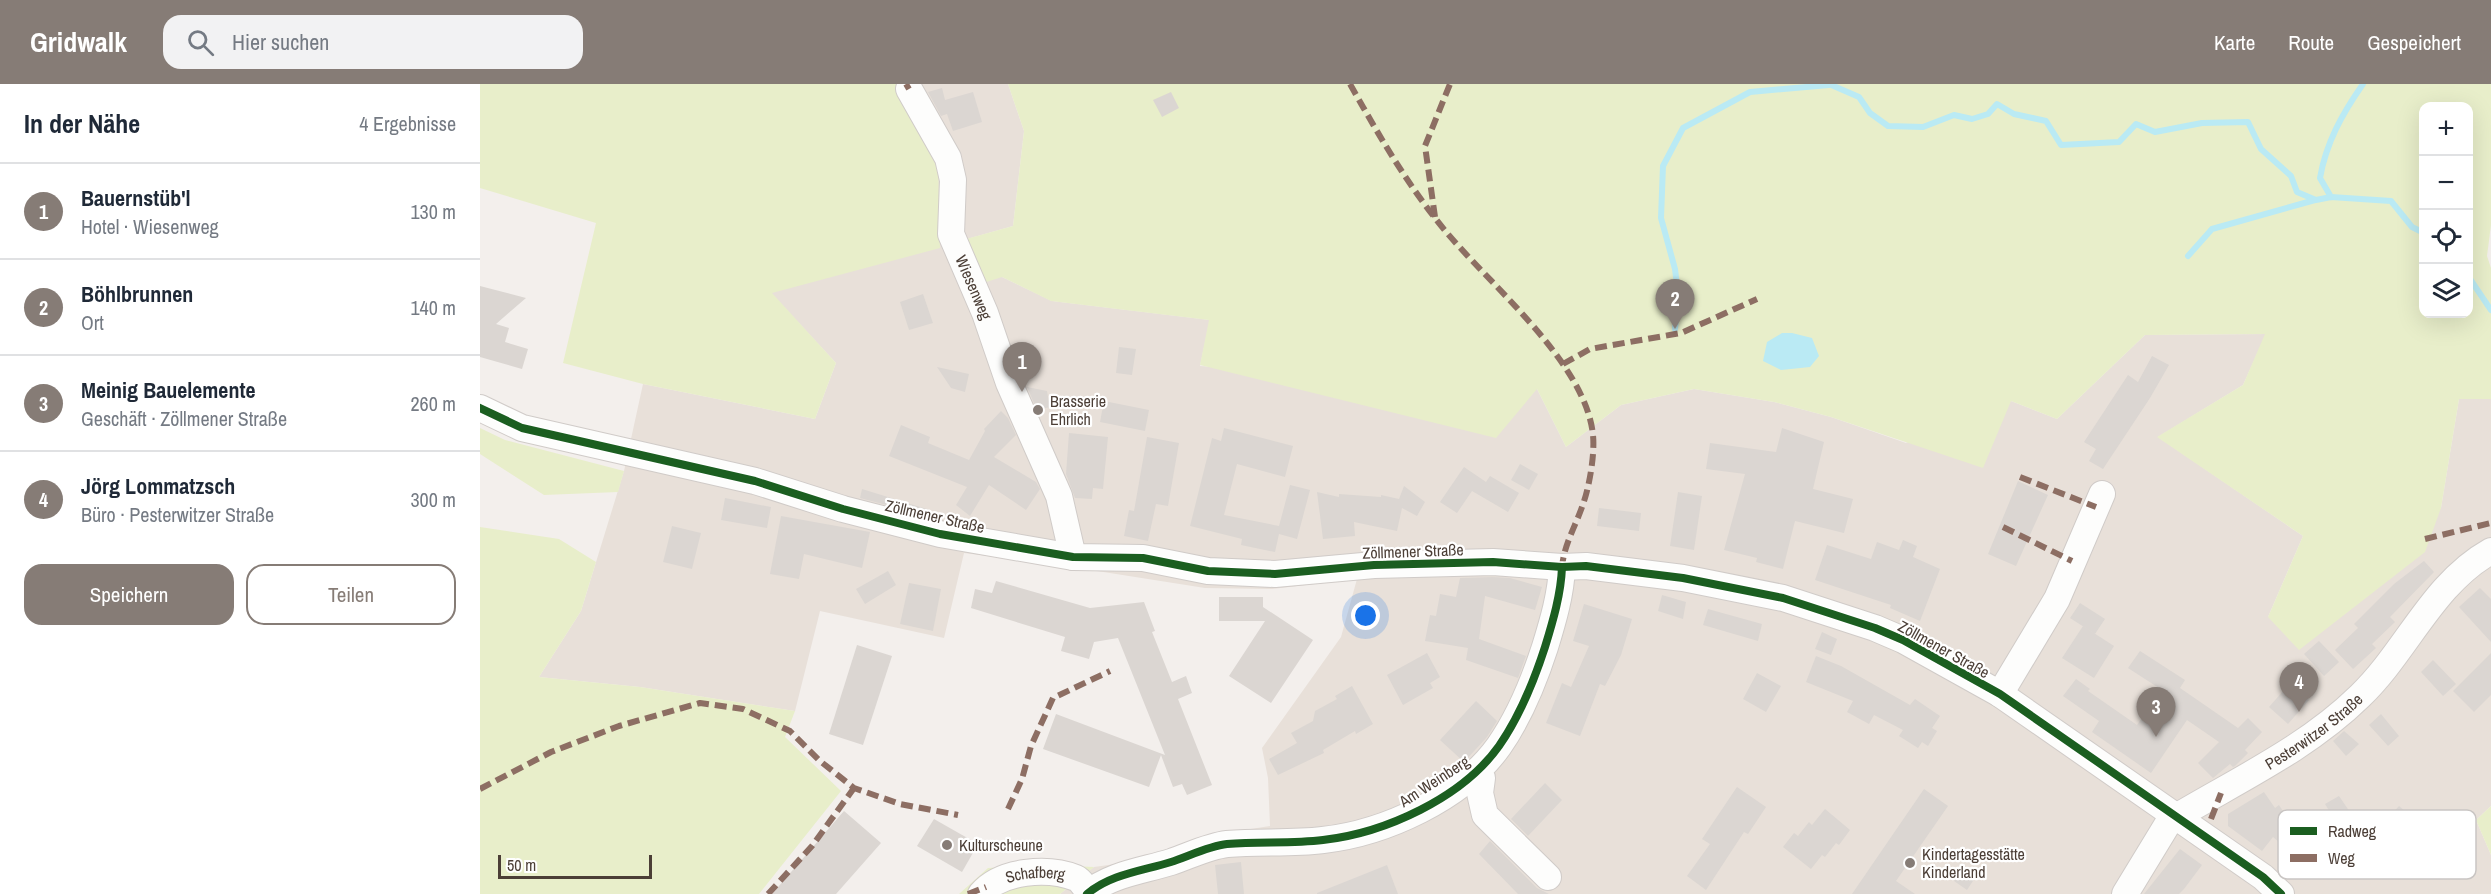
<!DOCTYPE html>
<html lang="de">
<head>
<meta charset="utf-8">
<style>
	body { margin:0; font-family:"Archivo Narrow",sans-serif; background:#f2f2f3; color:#1f2937 }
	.controls { position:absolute; right:18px; top:18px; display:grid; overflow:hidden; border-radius:12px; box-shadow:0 6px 24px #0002 }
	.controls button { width:54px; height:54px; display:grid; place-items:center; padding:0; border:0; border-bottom:2px solid #e0e1e3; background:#fff; color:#1f2937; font:30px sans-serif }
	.scale { position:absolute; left:18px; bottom:15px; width:154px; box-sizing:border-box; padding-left:6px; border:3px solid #4b3e36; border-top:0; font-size:16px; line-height:21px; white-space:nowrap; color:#4b3e36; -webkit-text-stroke:4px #fff; paint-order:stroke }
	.you { position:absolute; left:886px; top:532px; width:21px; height:21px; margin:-15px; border:4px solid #fff; border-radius:50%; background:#1a73e8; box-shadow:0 0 0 9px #1a73e833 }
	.badge { display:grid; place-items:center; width:39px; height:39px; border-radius:50%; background:#867c76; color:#fff; font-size:20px; font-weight:700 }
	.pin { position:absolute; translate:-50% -50px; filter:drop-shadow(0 2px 3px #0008) }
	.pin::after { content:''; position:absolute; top:32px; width:21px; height:18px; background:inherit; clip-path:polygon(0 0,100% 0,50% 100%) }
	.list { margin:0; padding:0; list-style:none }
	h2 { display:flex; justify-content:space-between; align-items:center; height:78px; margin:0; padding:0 24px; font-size:26px }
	h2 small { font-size:20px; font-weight:400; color:#747a83 }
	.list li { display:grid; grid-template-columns:39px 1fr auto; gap:18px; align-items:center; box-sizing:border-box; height:96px; padding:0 24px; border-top:2px solid #e0e1e3 }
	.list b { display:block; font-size:22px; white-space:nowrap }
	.list p { margin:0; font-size:20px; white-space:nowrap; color:#747a83 }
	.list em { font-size:20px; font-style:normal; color:#747a83 }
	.actions { display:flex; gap:12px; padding:18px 24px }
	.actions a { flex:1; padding:14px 0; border:2px solid #867c76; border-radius:18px; text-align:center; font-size:21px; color:#867c76 }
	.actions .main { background:#867c76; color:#fff }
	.icon { flex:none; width:33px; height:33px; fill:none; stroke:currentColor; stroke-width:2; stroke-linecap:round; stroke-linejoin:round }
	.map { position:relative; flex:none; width:2011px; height:810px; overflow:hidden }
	header { display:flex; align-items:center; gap:36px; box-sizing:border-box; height:84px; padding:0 30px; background:#867c76; color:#fff }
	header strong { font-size:28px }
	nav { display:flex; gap:33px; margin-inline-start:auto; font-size:21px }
	.search { width:420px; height:54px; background:#f2f2f3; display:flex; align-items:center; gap:15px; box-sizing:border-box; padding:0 21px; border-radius:18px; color:#747a83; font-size:22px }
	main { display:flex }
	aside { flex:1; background:#fff }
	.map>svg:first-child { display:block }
	.residential { fill:#e8e0d9 }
	.green { fill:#e8eeca; fill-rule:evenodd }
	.water { fill:#baeaf4 }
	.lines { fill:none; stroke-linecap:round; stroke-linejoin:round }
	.stream { stroke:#baeaf4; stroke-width:6 }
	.building { fill:#dbd6d2 }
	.minor-casing { stroke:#d0cbc8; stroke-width:28 }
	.minor { stroke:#fdfdfc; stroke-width:26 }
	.quiet { stroke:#8d6e63; stroke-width:6; stroke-dasharray:12 6; stroke-linecap:butt }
	.cycleway-casing { stroke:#fff; stroke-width:11 }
	.cycleway { stroke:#1b5e20; stroke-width:8 }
	.poi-dot { fill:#867c76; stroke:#fff; stroke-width:2 }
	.labels { text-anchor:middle; stroke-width:4.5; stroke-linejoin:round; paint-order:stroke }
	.street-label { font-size:16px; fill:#4b3e36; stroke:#fff }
	.poi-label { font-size:16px; fill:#4b3e36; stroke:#fff; text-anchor:start }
	.key { fill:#fff; stroke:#c9c5c3; stroke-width:1.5 }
	.key-label { font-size:16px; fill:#4b3e36 }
</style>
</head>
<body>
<header>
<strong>Gridwalk</strong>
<div class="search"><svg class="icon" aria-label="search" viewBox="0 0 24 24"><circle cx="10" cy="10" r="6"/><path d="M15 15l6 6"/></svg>Hier suchen</div>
<nav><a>Karte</a><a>Route</a><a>Gespeichert</a></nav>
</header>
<main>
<aside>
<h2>In der Nähe<small>4 Ergebnisse</small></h2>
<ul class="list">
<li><span class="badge">1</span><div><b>Bauernstüb'l</b><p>Hotel · Wiesenweg</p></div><em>130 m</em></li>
<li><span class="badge">2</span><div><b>Böhlbrunnen</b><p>Ort</p></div><em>140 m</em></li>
<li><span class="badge">3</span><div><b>Meinig Bauelemente</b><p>Geschäft · Zöllmener Straße</p></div><em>260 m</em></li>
<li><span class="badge">4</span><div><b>Jörg Lommatzsch</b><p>Büro · Pesterwitzer Straße</p></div><em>300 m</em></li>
</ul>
<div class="actions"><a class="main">Speichern</a><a>Teilen</a></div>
</aside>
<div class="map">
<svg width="2011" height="810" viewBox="0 0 2011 810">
	<rect width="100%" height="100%" fill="#f3efec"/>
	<polygon class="residential" points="418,0 528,0 544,47 533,142 480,157 522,193 572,217 730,236 720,282 1057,305 1086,363 1141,321 1214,305 1294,318 1351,333 1426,359 1531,317 1577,335 1665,251 1786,250 1763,301 1678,353 1823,452 1788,533 1961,424 1979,315 2011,315 2011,722 1996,736 2011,771 2011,810 580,810 614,783 650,778 739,750 790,742 788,694 782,664 861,553 877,495 792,505 725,504 579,481 484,469 464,554 340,527 315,627 160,603 59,593 101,527 144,387 163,300 335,335 356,279 291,209"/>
	<g class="green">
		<polygon points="0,0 422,0 458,71 460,164 292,209 356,279 335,335 163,300 83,279 116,139 0,104"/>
		<path d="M528,0H2011V141L2007,172L2011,184V315H1979L1961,424L1945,468L1819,566L1788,533L1823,452L1677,353L1763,301L1785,250L1665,251L1577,335L1531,317L1503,384L1351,333L1294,318L1214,305L1141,321L1086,363L1057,305L1016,354L720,281L729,236L571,217L522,193L497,201L479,157L533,142L544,47ZM1944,22H1988V230H1944Z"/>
		<polygon points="0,344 25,356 144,387 138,408 64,411 0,370"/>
		<polygon points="0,443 79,455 116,478 101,527 59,593 160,603 315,627 305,653 361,707 279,810 0,810"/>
		<polygon points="2011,722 2011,771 1996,736"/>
		<polygon points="569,781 614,783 580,810 479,810 508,784"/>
	</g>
	<polygon class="water" points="1302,249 1312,249 1332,254 1339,272 1330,283 1301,286 1283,277 1287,258"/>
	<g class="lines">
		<g class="stream">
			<polyline points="1349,0 1379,13 1390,29 1408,42 1443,43 1474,31 1492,35 1508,30 1517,20 1534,30 1566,37 1581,61 1639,58 1656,40 1675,48 1722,39 1768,38 1781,65 1811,92 1817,108 1836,116 1851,113 1911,117 1932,143 1944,149"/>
			<path d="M1851,113L1840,94C1846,59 1862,30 1883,0"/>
			<polyline points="1708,172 1732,145 1835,116"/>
			<polyline points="1988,192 2011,226"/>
			<polyline points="1195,245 1198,210 1195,185 1181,134 1183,82 1203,44 1270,8 1349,1"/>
		</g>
	</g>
	<g class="building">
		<polygon points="462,4 465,16 493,8 502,38 473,47 467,30 461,32 448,8"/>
		<polygon points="691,8 699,24 682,33 673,16"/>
		<polygon points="0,202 46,214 16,240 29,244 25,258 48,265 42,285 0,273"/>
		<polygon points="443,210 453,239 429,246 420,218"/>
		<polygon points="639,263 656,265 652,291 636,289"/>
		<polygon points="1672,272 1689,281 1670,314 1623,385 1609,377 1616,365 1604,358 1648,291 1658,298"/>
		<polygon points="457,283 489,290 485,308 471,304"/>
		<polygon points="547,303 567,307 570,323 557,326"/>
		<polygon points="624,317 669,326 665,347 620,338"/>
		<polygon points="521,327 528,334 536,351 514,373 556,398 560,405 546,426 509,401 490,432 476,421 487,403 409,372 421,341 450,353 448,359 489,376 505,347 504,345"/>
		<polygon points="744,344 813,362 805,393 757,380 744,431 799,442 810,401 830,406 817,455 799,450 795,468 761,461 762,455 710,442 732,354 741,357"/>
		<polygon points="1302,344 1344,358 1333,405 1373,415 1364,449 1315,437 1303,485 1276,478 1277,474 1244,466 1265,390 1226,385 1230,359 1296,368"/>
		<polygon points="589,349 628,353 623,405 613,404 612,415 595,414 586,390"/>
		<polygon points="667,353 699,359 688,422 676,420 668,457 644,452 649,426 654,427"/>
		<polygon points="1040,380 1058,390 1049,406 1031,396"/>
		<polygon points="984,383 1006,398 1010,392 1039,409 1028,428 992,407 977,429 960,418"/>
		<polygon points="1538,397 1568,411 1536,482 1508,470"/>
		<polygon points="924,402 945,418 937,432 922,424 917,447 874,438 875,452 843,455 837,408 859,413 859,410 901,413 901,411 919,415"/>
		<polygon points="382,405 450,426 448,432 380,414"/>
		<polygon points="1198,408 1222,412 1214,466 1190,462"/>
		<polygon points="245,414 291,423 287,444 241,436"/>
		<polygon points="1119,424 1161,429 1159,447 1117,442"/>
		<polygon points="301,432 390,448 382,484 324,470 319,495 290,490"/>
		<polygon points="192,442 221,449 212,485 183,478"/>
		<polygon points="1423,456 1437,462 1433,473 1460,485 1440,537 1410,524 1411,521 1335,496 1347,461 1391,475 1397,458 1419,466"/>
		<polygon points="1944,477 1954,488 1910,533 1915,538 1892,560 1896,564 1873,585 1855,566 1878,544 1874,540 1914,500"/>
		<polygon points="408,487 416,501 385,520 376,505"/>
		<polygon points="1013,493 1030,494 1062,503 1055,526 1005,512 999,555 1046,572 1038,594 986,576 988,564 945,557 950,531 956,532 960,510 976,513 980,494"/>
		<polygon points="516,497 610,524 664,518 675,547 672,548 692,598 706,592 712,609 698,615 732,701 707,711 702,700 693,703 681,671 669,703 563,665 576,630 685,671 638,554 614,558 609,575 581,567 585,553 491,524 495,505 512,509"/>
		<polygon points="429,499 461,505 453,547 420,540"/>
		<polygon points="2000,504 2011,515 2011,558 1979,523"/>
		<polygon points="1182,511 1206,518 1203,535 1178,527"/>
		<polygon points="739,513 783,513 783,523 833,556 791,619 749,592 785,537 739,537"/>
		<polygon points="1600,519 1625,535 1615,550 1590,534"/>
		<polygon points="1104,520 1152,535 1141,571 1125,602 1120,600 1100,652 1066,639 1082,599 1091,603 1109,562 1093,557"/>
		<polygon points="1228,525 1282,540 1278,557 1223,541"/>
		<polygon points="1603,542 1634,562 1614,594 1582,574"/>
		<polygon points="1342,548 1357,555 1351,571 1335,565"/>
		<polygon points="1839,557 1859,578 1844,592 1824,570"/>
		<polygon points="377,561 412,572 383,661 349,650"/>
		<polygon points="1660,567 1705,596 1700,604 1758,644 1768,634 1782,648 1765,666 1768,669 1755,682 1753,683 1750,680 1733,694 1718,679 1739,658 1707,636 1671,689 1612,648 1619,637 1583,612 1596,595 1610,605 1608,607 1657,641 1682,606 1648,584"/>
		<polygon points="947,569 960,593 950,599 953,604 923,621 907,591"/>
		<polygon points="2011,569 2011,611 1994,628 1973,607"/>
		<polygon points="1336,572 1361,582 1430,621 1435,615 1460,632 1452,644 1457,647 1448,662 1442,658 1438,664 1419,652 1423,646 1394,631 1389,640 1367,628 1373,617 1326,598"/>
		<polygon points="1953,576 1976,600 1963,612 1941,588"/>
		<polygon points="1277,589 1301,602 1286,628 1263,615"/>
		<polygon points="1810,599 1829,616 1808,640 1789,623"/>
		<polygon points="872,602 893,640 876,650 875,647 843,666 844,669 798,691 789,675 817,659 811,649 833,637 835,627 857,615 855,612"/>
		<polygon points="996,617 1017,637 1007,653 984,678 960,656"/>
		<polygon points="1901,630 1919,652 1908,662 1889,641"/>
		<polygon points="1864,647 1879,660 1866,672 1853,657"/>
		<polygon points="1065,699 1082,716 1048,752 1031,735"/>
		<polygon points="1257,703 1286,723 1268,750 1264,748 1226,806 1207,792 1230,760 1222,755"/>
		<polygon points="1444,705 1468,722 1416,797 1435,810 1372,810"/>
		<polygon points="1784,708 1795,724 1799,721 1810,738 1812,734 1841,768 1827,782 1793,753 1782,767 1748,742 1748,730"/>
		<polygon points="1859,712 1887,753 1875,769 1845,720"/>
		<polygon points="1919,722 1951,750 1920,786 1887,758"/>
		<polygon points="1345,725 1370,746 1359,761 1356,759 1345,773 1342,771 1331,785 1303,763 1314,749 1318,752 1329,738 1332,741"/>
		<polygon points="364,727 401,759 356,810 292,810"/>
		<polygon points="454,735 498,760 482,788 437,762"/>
		<polygon points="1010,757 1057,804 1069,810 1038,810 999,770"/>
		<polygon points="1700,765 1722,781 1704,805 1699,810 1664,810"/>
		<polygon points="761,778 764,810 738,810 735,781"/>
		<polygon points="907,781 918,810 837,810 837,809"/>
		<polygon points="1485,782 1497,791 1487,806 1474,797"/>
	</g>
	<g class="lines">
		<defs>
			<g id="minor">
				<path id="s1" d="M429,5L468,74L473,96L471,150L505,229L529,299L579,412L593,473"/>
				<polyline points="0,324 42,344 275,397 363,425 460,450 593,473 663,474 728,487 795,490 894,481 1013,478 1082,483 1106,482 1203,494 1303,514 1395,544 1423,556 1520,610 1783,793 1801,810"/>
				<polyline points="1520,610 1577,515 1622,410"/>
				<polyline points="997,687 1002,694 1000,709 1005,731 1068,793"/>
				<path id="s2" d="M501,810C521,786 568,783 596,794C601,796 605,804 609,808"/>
				<path d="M607,810C631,790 662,787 691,778C709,772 729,762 747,760C779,757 811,760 843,756C905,749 982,714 1019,662C1040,632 1054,597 1065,563C1073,537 1081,510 1082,483"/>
				<path id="s3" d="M1645,810L1687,741L1696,733C1758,696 1827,664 1880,612C1927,567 1952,500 2011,467"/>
			</g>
		</defs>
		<use href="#minor" class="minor-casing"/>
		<use href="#minor" class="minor"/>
		<g class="quiet">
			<polyline points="426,0 429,5"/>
			<path d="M870,0C896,46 922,92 955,134C1001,195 1105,274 1113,351C1115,371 1109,405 1102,423C1095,443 1084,461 1082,483"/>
			<polyline points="955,133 945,62 970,0"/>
			<polyline points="1083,280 1110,265 1201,249 1277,215"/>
			<polyline points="1540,393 1616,423"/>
			<polyline points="1523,443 1592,477"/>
			<polyline points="1945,455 2011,439"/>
			<polyline points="0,705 71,668 139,642 220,619 263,625 310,647 340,677 374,704 420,720 478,731"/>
			<polyline points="528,725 542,695 551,662 573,614 630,587"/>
			<polyline points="1731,735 1741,709"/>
			<polyline points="288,810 332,762 374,704"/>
			<polyline points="488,810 506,803"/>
		</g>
		<defs>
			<g id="cycleway">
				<polyline points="0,324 42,344 275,397 363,425 460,450 593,473 663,474 728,487 795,490 894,481 1013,478 1082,483 1106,482 1203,494 1303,514 1395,544 1423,556 1520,610 1783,793 1801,810"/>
				<path d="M607,810C631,790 662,787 691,778C709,772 729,762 747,760C779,757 811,760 843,756C905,749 982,714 1019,662C1040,632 1054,597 1065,563C1073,537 1081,510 1082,483"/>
			</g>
		</defs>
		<use href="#cycleway" class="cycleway-casing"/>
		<use href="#cycleway" class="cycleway"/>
	</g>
	<g class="poi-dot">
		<circle cx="558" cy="326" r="6"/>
		<circle cx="467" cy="761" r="6"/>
		<circle cx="1430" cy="779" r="6"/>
	</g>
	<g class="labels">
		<g class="street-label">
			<text dy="6" stroke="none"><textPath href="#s1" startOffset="214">Wiesenweg</textPath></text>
			<text transform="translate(455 432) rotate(13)" y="6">Zöllmener Straße</text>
			<text transform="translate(933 467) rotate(-2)" y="6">Zöllmener Straße</text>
			<text transform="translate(1464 565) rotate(29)" y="6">Zöllmener Straße</text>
			<text dy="6" stroke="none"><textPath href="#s3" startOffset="255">Pesterwitzer Straße</textPath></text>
			<text transform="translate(954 697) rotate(-33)" y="6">Am Weinberg</text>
			<text dy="6" stroke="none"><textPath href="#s2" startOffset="60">Schafberg</textPath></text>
		</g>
		<g class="poi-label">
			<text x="570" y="323">Brasserie<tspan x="570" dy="18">Ehrlich</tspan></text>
			<text x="479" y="767">Kulturscheune</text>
			<text x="1442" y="776">Kindertagesstätte<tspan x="1442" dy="18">Kinderland</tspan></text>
		</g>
	</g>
	<rect x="1798" y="726" width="198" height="69" rx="9" class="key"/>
	<rect x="1810" y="743" width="27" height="8" fill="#1b5e20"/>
	<rect x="1810" y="770" width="27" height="8" fill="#8d6e63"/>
	<g class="key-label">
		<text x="1848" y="753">Radweg</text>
		<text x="1848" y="780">Weg</text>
	</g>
</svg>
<div class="controls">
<button>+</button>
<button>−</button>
<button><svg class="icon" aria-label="locate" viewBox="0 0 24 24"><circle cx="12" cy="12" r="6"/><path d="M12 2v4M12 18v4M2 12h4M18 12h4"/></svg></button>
<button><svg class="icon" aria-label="layers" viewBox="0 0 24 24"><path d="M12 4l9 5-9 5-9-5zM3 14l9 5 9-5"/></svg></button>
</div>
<div class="scale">50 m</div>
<div class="you"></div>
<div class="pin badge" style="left:542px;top:308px">1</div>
<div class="pin badge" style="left:1195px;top:245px">2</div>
<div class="pin badge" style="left:1676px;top:653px">3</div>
<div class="pin badge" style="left:1819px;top:628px">4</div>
</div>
</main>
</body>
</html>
